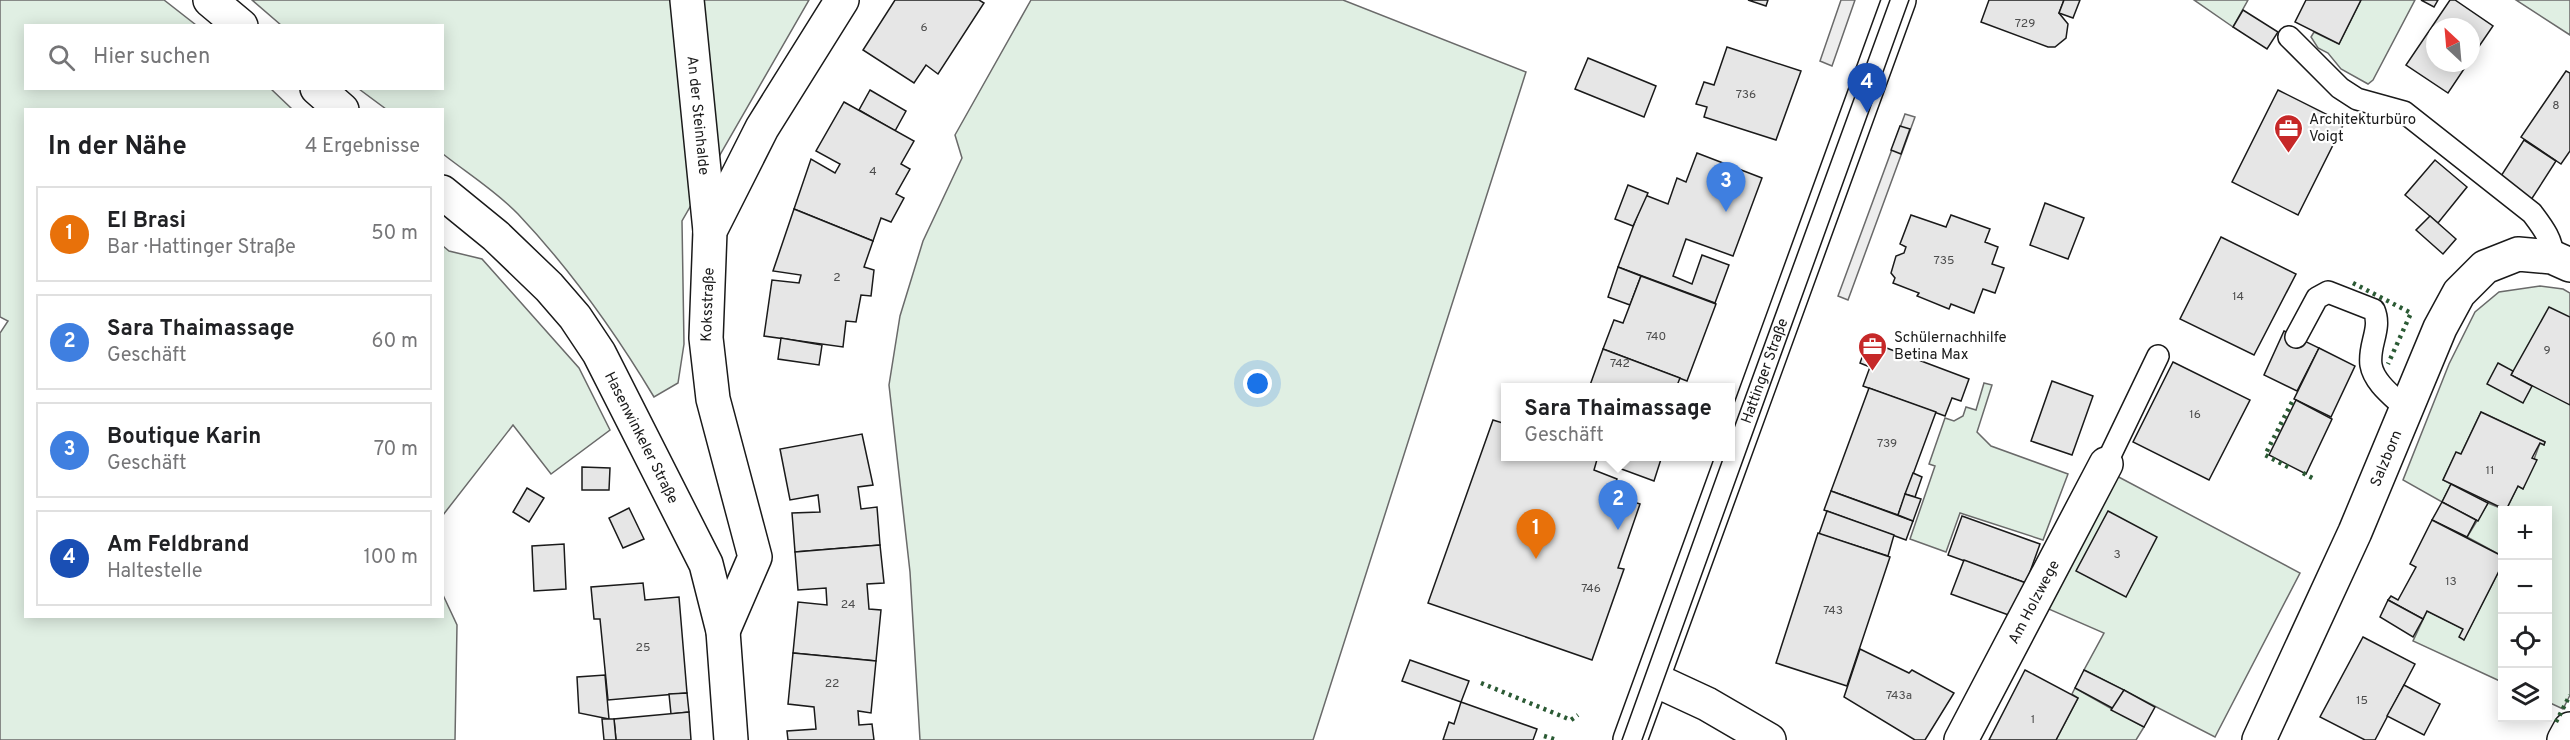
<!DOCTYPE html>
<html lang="de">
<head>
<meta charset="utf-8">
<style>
	body { margin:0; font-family:Overpass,sans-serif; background:#f2f2f2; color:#202124 }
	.controls { position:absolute; right:18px; bottom:18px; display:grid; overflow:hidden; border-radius:0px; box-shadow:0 3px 15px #0003 }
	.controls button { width:54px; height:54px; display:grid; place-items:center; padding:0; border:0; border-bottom:2px solid #e0e0e0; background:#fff; color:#202124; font:30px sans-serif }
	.compass { position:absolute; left:2426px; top:18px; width:54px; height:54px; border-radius:50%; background:#fff; box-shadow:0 3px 15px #0003; rotate:334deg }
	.you { position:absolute; left:1258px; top:384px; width:21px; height:21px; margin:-15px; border:4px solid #fff; border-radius:50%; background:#1a73e8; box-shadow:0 0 0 9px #1a73e833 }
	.badge { display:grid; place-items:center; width:39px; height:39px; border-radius:50%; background:#c62828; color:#fff; font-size:20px; font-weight:700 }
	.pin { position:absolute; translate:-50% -50px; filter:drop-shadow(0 2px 3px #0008) }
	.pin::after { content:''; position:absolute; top:32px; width:21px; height:18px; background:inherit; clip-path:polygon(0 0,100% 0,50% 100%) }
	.popup { position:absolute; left:1501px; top:383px; width:234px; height:78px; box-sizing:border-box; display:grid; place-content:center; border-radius:0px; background:#fff; filter:drop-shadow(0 2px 4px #0005); font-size:20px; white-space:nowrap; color:#757577 }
	.popup b { font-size:22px; color:#202124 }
	.popup::after { content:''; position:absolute; left:50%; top:100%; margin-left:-12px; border:12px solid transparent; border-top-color:#fff }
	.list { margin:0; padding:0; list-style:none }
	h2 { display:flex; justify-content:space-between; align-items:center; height:78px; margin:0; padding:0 24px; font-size:26px }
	h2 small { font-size:20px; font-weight:400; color:#757577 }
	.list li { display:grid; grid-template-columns:39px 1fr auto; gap:18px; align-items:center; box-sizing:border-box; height:96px; margin:0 12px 12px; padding:0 12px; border:2px solid #e0e0e0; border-radius:0px }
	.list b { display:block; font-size:22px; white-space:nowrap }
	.list p { margin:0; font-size:20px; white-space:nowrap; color:#757577 }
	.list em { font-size:20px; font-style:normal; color:#757577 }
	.icon { flex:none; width:33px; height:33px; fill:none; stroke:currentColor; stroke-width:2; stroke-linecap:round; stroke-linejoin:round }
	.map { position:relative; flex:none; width:2570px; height:740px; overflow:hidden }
	.search { position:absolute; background:#fff; box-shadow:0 3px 15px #0003; left:24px; top:24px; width:420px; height:66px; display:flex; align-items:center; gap:15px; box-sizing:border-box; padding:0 21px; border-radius:0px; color:#757577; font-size:22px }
	.panel { position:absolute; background:#fff; box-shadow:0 3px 15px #0003; left:24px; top:108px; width:420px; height:510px; border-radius:0px }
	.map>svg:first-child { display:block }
	.green { fill:#e0efe3; stroke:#6a6a6a; stroke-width:1.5 }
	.parking { fill:#ededed; stroke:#6a6a6a; stroke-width:1.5 }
	.building { fill:#e6e6e6; stroke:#1a1a1a; stroke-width:1.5 }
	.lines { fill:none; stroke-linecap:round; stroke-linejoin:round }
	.service-casing { stroke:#1a1a1a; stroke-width:24 }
	.minor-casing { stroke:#1a1a1a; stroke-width:36 }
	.tertiary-casing { stroke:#1a1a1a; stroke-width:36 }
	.service { stroke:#fff; stroke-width:21 }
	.minor { stroke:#fff; stroke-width:33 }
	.tertiary { stroke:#fff; stroke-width:33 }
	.tram { stroke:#1a1a1a; stroke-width:1.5 }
	.hedge { stroke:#2b5a34; stroke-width:4.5; stroke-dasharray:3 4.5; stroke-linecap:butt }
	.labels { text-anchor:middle; stroke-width:4.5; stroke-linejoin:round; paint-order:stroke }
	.number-label { font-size:12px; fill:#4d4d4d }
	.street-label { font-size:15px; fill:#1a1a1a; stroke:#fff }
	.poi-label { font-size:15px; fill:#1a1a1a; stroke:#fff; text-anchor:start }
</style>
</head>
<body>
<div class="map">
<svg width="2570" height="740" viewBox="0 0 2570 740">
	<rect width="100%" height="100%" fill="#fff"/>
	<g class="green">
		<polygon points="0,0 164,0 196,25 26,26 26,88 271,89 292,109 26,110 26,616 442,616 443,595 457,625 455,740 0,740 0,333 8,321 0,317"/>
		<path d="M252,0H809L682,221L684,344L678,383L654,397C615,332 570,269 518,214C496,191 467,173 443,154L442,110L386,109L359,89L442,88V26L281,25Z"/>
		<polygon points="1031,0 1343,0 1526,72 1313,740 920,740 910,572 889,385 900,316 923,241 962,158 955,135"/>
		<polygon points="2194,0 2248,0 2233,27"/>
		<polygon points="2361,0 2415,0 2373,80 2368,84 2341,69 2328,53 2318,48 2311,37 2314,32 2339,44"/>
		<polygon points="2516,0 2570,0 2570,35"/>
		<polygon points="443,246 449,251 482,259 579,368 610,430 551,474 513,425 443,515"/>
		<polygon points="2540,286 2563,289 2570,293 2570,695 2563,709 2548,702 2548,510 2506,510 2518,486 2523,489 2540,443 2544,445 2545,442 2481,412 2461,454 2456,453 2443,480 2451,484 2442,502 2403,480 2449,364 2475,312 2499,292"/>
		<polygon points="1984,383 1992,385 1977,432 1991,446 2068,474 2043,540 1960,513 1946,552 1910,539 1935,466 1929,464 1945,418 1954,421 1963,416 1966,407 1976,410"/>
		<polygon points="2113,474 2300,573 2215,737 2084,670 2104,633 2044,607"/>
		<polygon points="2488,503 2505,510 2502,510 2502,556 2467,537"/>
		<polygon points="2502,565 2502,682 2413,641 2427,611 2463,629 2464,639"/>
		<polygon points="2075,688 2144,727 2136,740 2056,740 2078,698 2072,694"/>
	</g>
	<g class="parking">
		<polygon points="1841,0 1855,0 1832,66 1820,61"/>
		<polygon points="1905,114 1915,117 1848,300 1838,296"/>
	</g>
	<g class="building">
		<polygon points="895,0 979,0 984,3 938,74 926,65 914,83 863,50"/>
		<polygon points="1748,0 1768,0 1766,6"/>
		<polygon points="1989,0 2064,0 2059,13 2068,24 2066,38 2055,47 2048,47 1981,22"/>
		<polygon points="2064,0 2080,0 2073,18 2059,13"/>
		<polygon points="2306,0 2361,0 2339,44 2295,22"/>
		<polygon points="2421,0 2438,0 2434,7"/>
		<polygon points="2450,0 2455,0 2493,26 2471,58 2471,27 2435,27 2435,63 2468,63 2448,93 2406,65"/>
		<polygon points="2243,10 2278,32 2267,49 2233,27"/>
		<polygon points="1727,47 1801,71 1776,140 1704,117 1707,107 1696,104 1704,82 1714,85"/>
		<polygon points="1588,58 1656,86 1644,117 1575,89"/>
		<polygon points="2566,71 2570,73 2570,151 2561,164 2521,137"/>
		<polygon points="870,90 906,111 895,131 859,110"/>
		<polygon points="2278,90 2344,123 2298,215 2232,182"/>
		<polygon points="844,102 914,141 901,164 910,169 896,194 904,198 891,222 881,218 873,241 794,209 811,159 835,173 840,164 816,151"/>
		<polygon points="1900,126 1910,129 1901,154 1891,150"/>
		<polygon points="2524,140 2556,161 2531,200 2501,176"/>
		<polygon points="1697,153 1762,178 1733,256 1686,239 1673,276 1692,284 1702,255 1729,265 1715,303 1618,267 1645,195 1668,204 1677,178 1686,182"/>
		<polygon points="2435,160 2467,187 2438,223 2405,195"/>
		<polygon points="1628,185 1648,193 1633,226 1615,219"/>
		<polygon points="2045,203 2084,218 2068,259 2030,245"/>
		<polygon points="794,209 873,241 864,267 874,270 871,296 861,295 856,322 846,321 843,347 764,336 772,280 799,283 801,275 773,271"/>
		<polygon points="1911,215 1946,227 1951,215 1990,229 1985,242 1998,247 1992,264 2004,268 1995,293 1983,289 1974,313 1951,304 1949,309 1917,296 1919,293 1893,283 1895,278 1891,273 1896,256 1904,253 1906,247 1900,244"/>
		<polygon points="2430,216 2456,239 2443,254 2416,230"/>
		<polygon points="2221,237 2296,274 2254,355 2180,319"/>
		<polygon points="1618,267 1641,276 1630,305 1608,297"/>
		<polygon points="1641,276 1716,304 1687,381 1603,349 1614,320 1623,323"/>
		<polygon points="2549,307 2570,317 2570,405 2511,375"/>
		<polygon points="2284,331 2319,348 2297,391 2264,375"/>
		<polygon points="781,338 822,345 819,365 778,359"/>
		<polygon points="1868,341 1969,379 1961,401 1952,398 1945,416 1863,386 1870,367 1860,363"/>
		<polygon points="2319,348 2355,366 2331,417 2294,399"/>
		<polygon points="1603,349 1680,378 1676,388 1589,388"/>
		<polygon points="2173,362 2250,400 2209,480 2133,442"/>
		<polygon points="2498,363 2513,371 2511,375 2532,386 2523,403 2487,384"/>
		<polygon points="2052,381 2093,396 2072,455 2031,441"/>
		<polygon points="1869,388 1936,412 1898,515 1831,491"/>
		<polygon points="2296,400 2332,419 2306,474 2269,455"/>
		<polygon points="2481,412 2545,442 2544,445 2540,443 2532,458 2537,460 2523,489 2518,486 2506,510 2443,480 2456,452 2461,454"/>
		<polygon points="1493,420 1506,424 1506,456 1598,456 1594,470 1617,479 1612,495 1640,504 1618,568 1624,569 1592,660 1428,603"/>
		<polygon points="862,434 873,485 858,487 861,509 877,507 880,545 795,552 792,513 820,512 818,495 790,500 780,449"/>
		<polygon points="1619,456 1662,456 1654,481 1616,467"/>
		<polygon points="582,467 610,468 609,490 582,490"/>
		<polygon points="1913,473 1922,477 1915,497 1905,494"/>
		<polygon points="2451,484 2488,503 2478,521 2442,502"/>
		<polygon points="527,488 544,498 529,522 513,512"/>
		<polygon points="1831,491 1913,521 1906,540 1824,510"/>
		<polygon points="1905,494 1921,499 1913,521 1898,515"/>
		<polygon points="2442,502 2476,520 2467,537 2432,520"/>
		<polygon points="629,508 644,539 623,548 609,518"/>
		<polygon points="1827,511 1894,535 1888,556 1819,534"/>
		<polygon points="2108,511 2157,537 2126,597 2076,571"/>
		<polygon points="1962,516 2040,544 2026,583 1948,555"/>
		<polygon points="2432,520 2502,556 2502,565 2464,640 2459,637 2463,629 2427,611 2423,619 2388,600 2391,596 2398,600 2416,567 2410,564"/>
		<polygon points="1818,533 1890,557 1847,686 1776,663"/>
		<polygon points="564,544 566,589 534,591 532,546"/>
		<polygon points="880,545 884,583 867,584 869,609 881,610 876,661 793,653 798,602 827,605 826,588 798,590 795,552"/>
		<polygon points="1964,560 2026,583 2014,617 1951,594"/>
		<polygon points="643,583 645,600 679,597 687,693 608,700 600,619 594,619 591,587"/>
		<polygon points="2388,600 2423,619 2413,637 2380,617"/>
		<polygon points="2363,637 2415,664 2375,740 2365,740 2320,717"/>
		<polygon points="1860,649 1909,673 1912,670 1954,693 1925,740 1915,740 1844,697"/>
		<polygon points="793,653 876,661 871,713 858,711 859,725 872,724 874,740 788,740 787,731 816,729 814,707 788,704"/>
		<polygon points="1410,660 1469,681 1461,702 1402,681"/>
		<polygon points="2025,670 2078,698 2056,740 1989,740"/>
		<polygon points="2084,670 2124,690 2114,709 2075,688"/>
		<polygon points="605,675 609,719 579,713 577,677"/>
		<polygon points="2404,685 2440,704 2424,735 2387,716"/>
		<polygon points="2124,690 2155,707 2144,727 2111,710"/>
		<polygon points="687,693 689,712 671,714 669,694"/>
		<polygon points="1461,702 1537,729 1533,740 1443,740 1449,722 1454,724"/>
		<polygon points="689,712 691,740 616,740 614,719"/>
		<polygon points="602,719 614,719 616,740 604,740"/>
	</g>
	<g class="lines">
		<defs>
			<g id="service">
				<path d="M2289,37L2340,88L2357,99L2404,112L2532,213C2541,225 2554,241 2552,257"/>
				<path d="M2296,337L2317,298L2328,292L2374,310C2382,329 2368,345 2371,365C2374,383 2394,397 2406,409"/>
				<polyline points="2106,464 2158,356"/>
			</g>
			<g id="minor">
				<path id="s1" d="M687,0L710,231"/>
				<path id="s2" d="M723,631L755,557L713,399L706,338L710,231L762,128L842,0"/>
				<polyline points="1653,679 1707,704 1769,740"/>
				<path id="s3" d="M1961,740L2106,464"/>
				<path id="s4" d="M2259,740L2355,532L2440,328L2459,293L2485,267L2518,254L2552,257L2570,265"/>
				<polyline points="2564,740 2570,729"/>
			</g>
			<g id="tertiary">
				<polyline points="210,0 241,26"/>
				<polyline points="317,88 342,110"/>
				<path id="s5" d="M442,192L496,236L549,287L575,317L599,353L706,564L723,631L731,740"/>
				<path id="s6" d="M1630,740L1899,0"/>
			</g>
		</defs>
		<use href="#service" class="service-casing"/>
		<use href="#minor" class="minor-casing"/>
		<use href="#tertiary" class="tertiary-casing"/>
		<use href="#service" class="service"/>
		<use href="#minor" class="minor"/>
		<use href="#tertiary" class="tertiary"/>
		<g class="tram">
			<polyline points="1730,439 1890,0"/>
			<polyline points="1622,740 1724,456"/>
			<polyline points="1642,740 1909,0"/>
		</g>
		<g class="hedge">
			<polyline points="2353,283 2411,313 2388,364"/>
			<polyline points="2292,402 2265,455 2292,469"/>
			<polyline points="2303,473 2314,479"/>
			<polyline points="1481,683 1571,720 1578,715"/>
			<polyline points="2556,722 2570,695"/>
			<polyline points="1544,736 1557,740"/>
		</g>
	</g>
	<defs>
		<symbol id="office-pin" viewBox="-11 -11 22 30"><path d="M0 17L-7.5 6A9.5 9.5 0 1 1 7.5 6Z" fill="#c62828" stroke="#fff"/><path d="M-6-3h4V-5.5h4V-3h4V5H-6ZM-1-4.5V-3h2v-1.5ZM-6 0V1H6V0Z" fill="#fff"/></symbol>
	</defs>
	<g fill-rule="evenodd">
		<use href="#office-pin" x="2272" y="112" width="33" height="45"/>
		<use href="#office-pin" x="1856" y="330" width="33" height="45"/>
	</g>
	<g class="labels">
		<g class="number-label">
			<text x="2025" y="27">729</text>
			<text x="924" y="31">6</text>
			<text x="1746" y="98">736</text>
			<text x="2556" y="109">8</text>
			<text x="873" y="175">4</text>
			<text x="1944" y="264">735</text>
			<text x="837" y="281">2</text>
			<text x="2238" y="300">14</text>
			<text x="1656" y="340">740</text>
			<text x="2547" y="354">9</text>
			<text x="1620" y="367">742</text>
			<text x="2195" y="418">16</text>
			<text x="1887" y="447">739</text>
			<text x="2490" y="474">11</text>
			<text x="2117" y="558">3</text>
			<text x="2451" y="585">13</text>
			<text x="1591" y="592">746</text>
			<text x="848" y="608">24</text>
			<text x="1833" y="614">743</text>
			<text x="643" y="651">25</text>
			<text x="832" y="687">22</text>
			<text x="1899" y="699">743a</text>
			<text x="2362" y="704">15</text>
			<text x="2033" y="723">1</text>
		</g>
		<g class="street-label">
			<text dy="5" stroke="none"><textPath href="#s1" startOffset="116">An der Steinhalde</textPath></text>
			<text dy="5" stroke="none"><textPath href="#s2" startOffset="339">Koksstraße</textPath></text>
			<text dy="5" stroke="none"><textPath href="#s6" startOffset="393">Hattinger Straße</textPath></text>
			<text dy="5" stroke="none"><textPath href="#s5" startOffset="321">Hasenwinkeler Straße</textPath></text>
			<text dy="5" stroke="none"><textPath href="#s4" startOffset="309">Salzborn</textPath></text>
			<text dy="5" stroke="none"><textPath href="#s3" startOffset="156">Am Holzwege</textPath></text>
		</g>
		<g class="poi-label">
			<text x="2309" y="124">Architekturbüro<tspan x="2309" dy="17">Voigt</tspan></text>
			<text x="1894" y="342">Schülernachhilfe<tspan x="1894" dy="17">Betina Max</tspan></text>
		</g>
	</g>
</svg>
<div class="controls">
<button>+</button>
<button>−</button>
<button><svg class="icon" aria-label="locate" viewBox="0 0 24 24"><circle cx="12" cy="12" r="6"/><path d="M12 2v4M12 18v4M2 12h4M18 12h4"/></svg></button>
<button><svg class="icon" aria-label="layers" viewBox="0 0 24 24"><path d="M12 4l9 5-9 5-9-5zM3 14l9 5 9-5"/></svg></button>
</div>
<svg class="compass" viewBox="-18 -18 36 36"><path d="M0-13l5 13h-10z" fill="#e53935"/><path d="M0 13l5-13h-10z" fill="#757577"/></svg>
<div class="you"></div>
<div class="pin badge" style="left:1536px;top:559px;background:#e8710a">1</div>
<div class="pin badge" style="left:1618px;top:530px;background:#3f7fe0">2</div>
<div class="popup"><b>Sara Thaimassage</b>Geschäft</div>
<div class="pin badge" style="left:1726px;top:212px;background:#3f7fe0">3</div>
<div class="pin badge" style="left:1867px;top:113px;background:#1a4fb4">4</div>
<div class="search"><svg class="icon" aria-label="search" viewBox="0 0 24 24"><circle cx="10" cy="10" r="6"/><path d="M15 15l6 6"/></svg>Hier suchen</div>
<section class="panel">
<h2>In der Nähe<small>4 Ergebnisse</small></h2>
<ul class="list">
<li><span class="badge" style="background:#e8710a">1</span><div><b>El Brasi</b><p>Bar · Hattinger Straße</p></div><em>50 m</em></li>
<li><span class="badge" style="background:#3f7fe0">2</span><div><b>Sara Thaimassage</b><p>Geschäft</p></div><em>60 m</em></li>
<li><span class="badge" style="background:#3f7fe0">3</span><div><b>Boutique Karin</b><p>Geschäft</p></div><em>70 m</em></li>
<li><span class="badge" style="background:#1a4fb4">4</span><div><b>Am Feldbrand</b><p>Haltestelle</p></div><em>100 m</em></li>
</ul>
</section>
</div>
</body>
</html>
